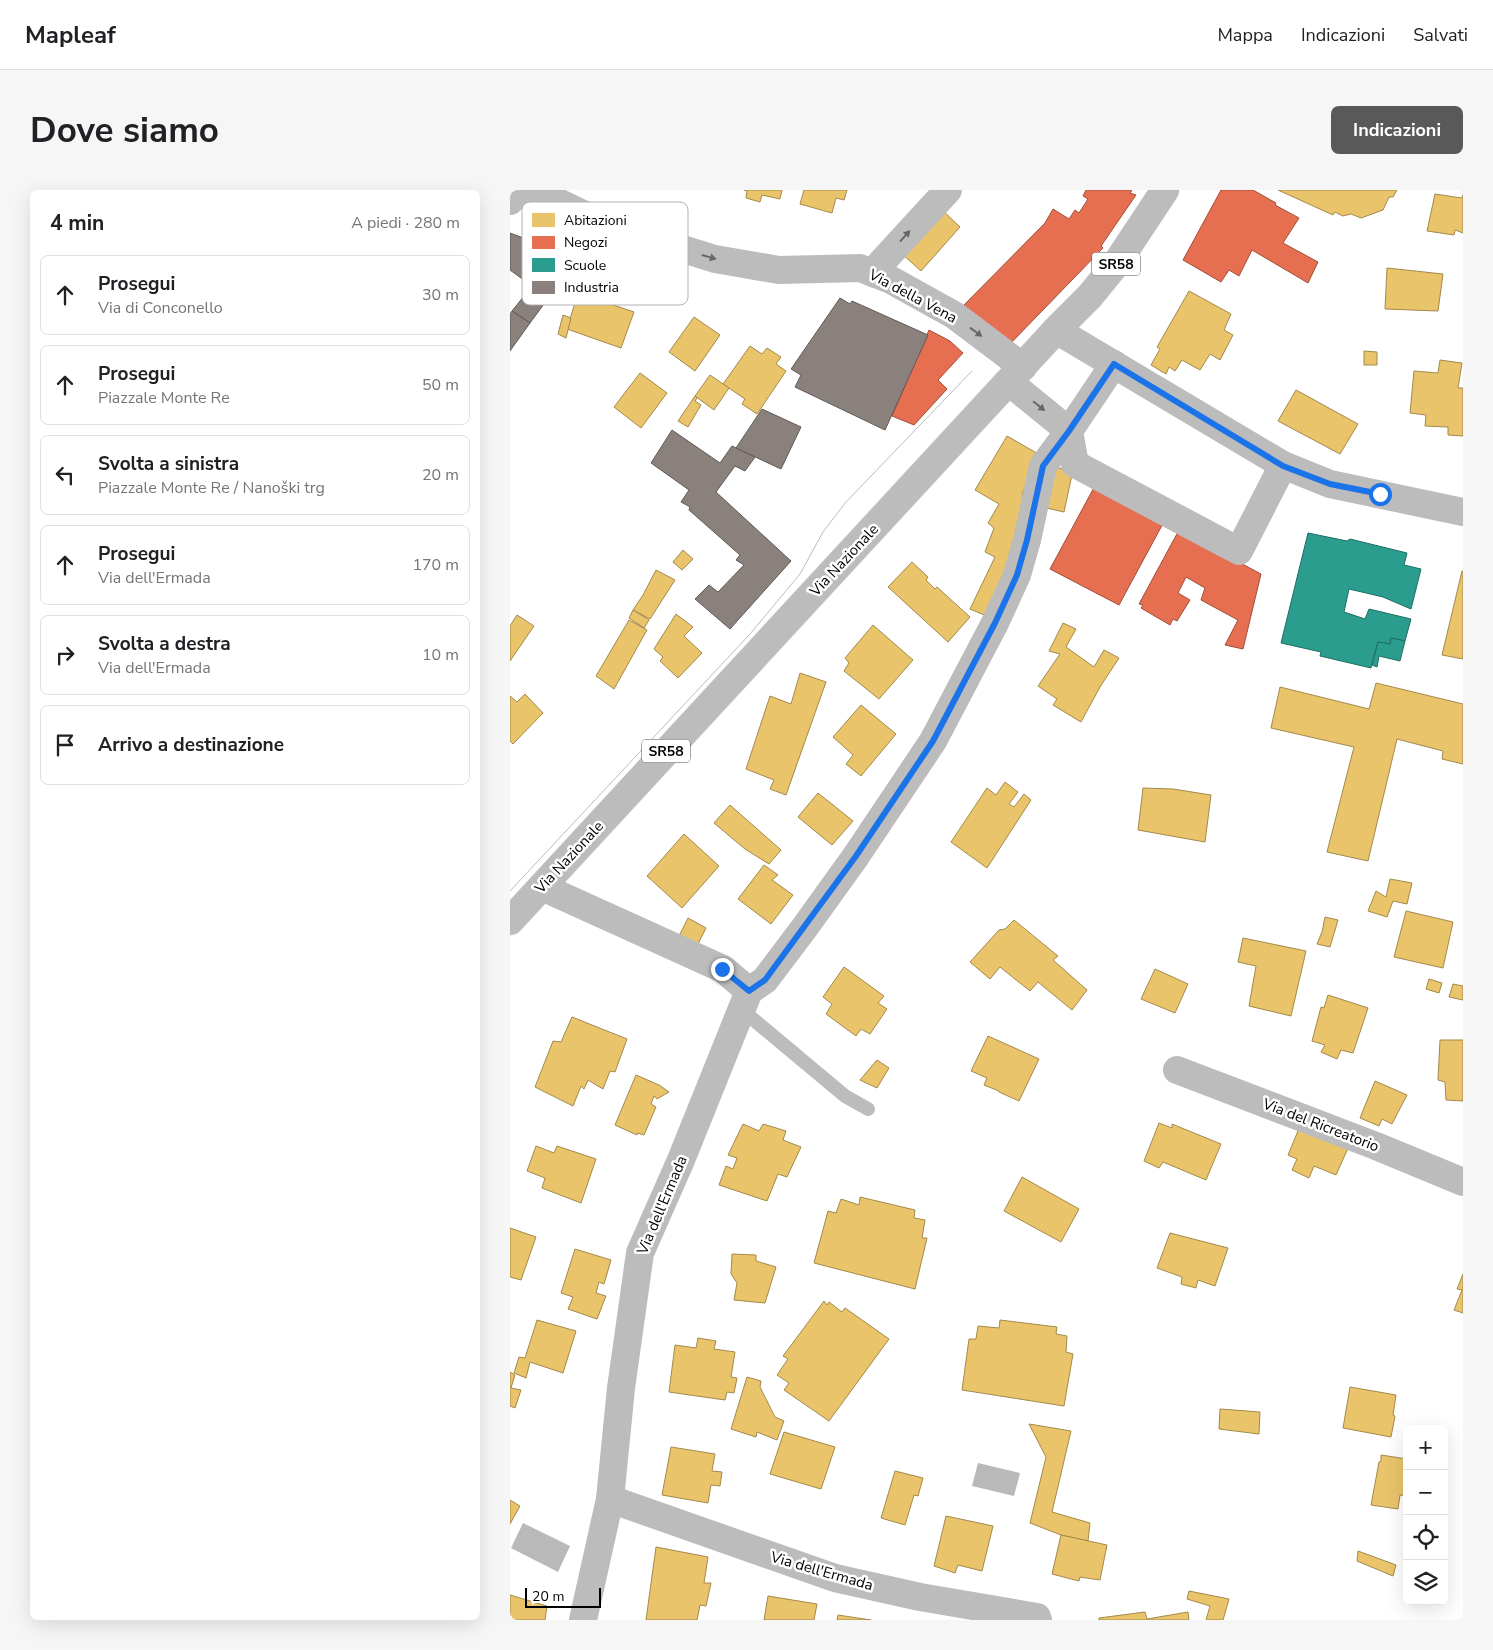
<!DOCTYPE html>
<html lang="it">
<head>
<meta charset="utf-8">
<style>
	body { margin:0; font-family:"Nunito Sans",sans-serif; background:#f6f6f6; color:#202124 }
	.controls { position:absolute; right:15px; bottom:15px; display:grid; overflow:hidden; border-radius:8px; box-shadow:0 5px 20px #0002 }
	.controls button { width:45px; height:45px; display:grid; place-items:center; padding:0; border:0; border-bottom:1px solid #e0e0e0; background:#fff; color:#202124; font:25px sans-serif }
	.scale { position:absolute; left:15px; bottom:12px; width:76px; box-sizing:border-box; padding-left:5px; border:2px solid #000; border-top:0; font-size:14px; line-height:18px; white-space:nowrap; color:#000; -webkit-text-stroke:4px #fff; paint-order:stroke }
	.stop { position:absolute; width:15px; height:15px; margin:-11px; border:4px solid #1a73e8; border-radius:50%; background:#fff }
	.stop.end { background:#1a73e8; border-color:#fff; box-shadow:0 1px 5px #0008 }
	.list { margin:0; padding:0; list-style:none }
	h2 { display:flex; justify-content:space-between; align-items:center; height:65px; margin:0; padding:0 20px; font-size:21px }
	h2 small { font-size:16px; font-weight:400; color:#757577 }
	.list li { display:grid; grid-template-columns:32px 1fr auto; gap:15px; align-items:center; box-sizing:border-box; height:80px; margin:0 10px 10px; padding:0 10px; border:1px solid #e0e0e0; border-radius:8px }
	.list b { display:block; font-size:19px; white-space:nowrap }
	.list p { margin:0; font-size:16px; white-space:nowrap; color:#757577 }
	.list em { font-size:16px; font-style:normal; color:#757577 }
	.icon { flex:none; width:28px; height:28px; fill:none; stroke:currentColor; stroke-width:2; stroke-linecap:round; stroke-linejoin:round }
	.map { position:relative; flex:none; width:953px; height:1430px; overflow:hidden; border-radius:8px }
	header { display:flex; align-items:center; gap:30px; box-sizing:border-box; height:70px; padding:0 25px; background:#fff; border-bottom:1px solid #e0e0e0 }
	header strong { font-size:24px }
	nav { display:flex; gap:28px; margin-inline-start:auto; font-size:18px }
	.intro { display:flex; align-items:center; justify-content:space-between; box-sizing:border-box; height:120px; padding:0 30px }
	h1 { margin:0; font-size:35px }
	.button { padding:12px 22px; border-radius:8px; background:#595959; color:#fff; font-size:18px; font-weight:700 }
	main { display:flex; gap:30px; padding:0 30px }
	aside { flex:1; background:#fff; border-radius:8px; box-shadow:0 5px 20px #0002 }
	.map>svg:first-child { display:block }
	.water { fill:#b9b9b9 }
	.homes { fill:#e9c46a; stroke:#a3894a }
	.shops { fill:#e76f51; stroke:#a24e39 }
	.schools { fill:#2a9d8f; stroke:#1d6e64 }
	.industry { fill:#8a817c; stroke:#615a57 }
	.lines { fill:none; stroke-linecap:round; stroke-linejoin:round }
	.primary-casing { stroke:#dbdbdb; stroke-width:29 }
	.lane { stroke:#bcbcbc; stroke-width:14 }
	.street { stroke:#bcbcbc; stroke-width:28 }
	.primary { stroke:#bcbcbc; stroke-width:28 }
	.tram { stroke:#bcbcbc; stroke-width:1 }
	.oneway { fill:#676767 }
	.route { stroke:#1a73e8; stroke-width:6 }
	.labels { text-anchor:middle; stroke-width:5; stroke-linejoin:round; paint-order:stroke }
	.shield { fill:#fff; stroke:#4c4c4c; stroke-width:1 }
	.shield-label { font-size:14px; font-weight:bold; fill:#000 }
	.street-label { font-size:15px; fill:#000; stroke:#fff }
	.key { fill:#fff; stroke:#b2b2b2; stroke-width:1 }
	.key-label { font-size:14px; fill:#000 }
</style>
</head>
<body>
<header>
<strong>Mapleaf</strong>
<nav><a>Mappa</a><a>Indicazioni</a><a>Salvati</a></nav>
</header>
<div class="intro"><h1>Dove siamo</h1><a class="button">Indicazioni</a></div>
<main>
<aside>
<h2>4 min<small>A piedi · 280 m</small></h2>
<ul class="list">
<li><svg class="icon" aria-label="ahead" viewBox="0 0 24 24"><path d="M12 20V5M6 11l6-6 6 6"/></svg><div><b>Prosegui</b><p>Via di Conconello</p></div><em>30 m</em></li>
<li><svg class="icon" aria-label="ahead" viewBox="0 0 24 24"><path d="M12 20V5M6 11l6-6 6 6"/></svg><div><b>Prosegui</b><p>Piazzale Monte Re</p></div><em>50 m</em></li>
<li><svg class="icon" aria-label="left" viewBox="0 0 24 24"><path d="M17 20v-9H6M10 6l-5 5 5 5"/></svg><div><b>Svolta a sinistra</b><p>Piazzale Monte Re / Nanoški trg</p></div><em>20 m</em></li>
<li><svg class="icon" aria-label="ahead" viewBox="0 0 24 24"><path d="M12 20V5M6 11l6-6 6 6"/></svg><div><b>Prosegui</b><p>Via dell'Ermada</p></div><em>170 m</em></li>
<li><svg class="icon" aria-label="right" viewBox="0 0 24 24"><path d="M7 20v-9h11M14 6l5 5-5 5"/></svg><div><b>Svolta a destra</b><p>Via dell'Ermada</p></div><em>10 m</em></li>
<li><svg class="icon" aria-label="arrive" viewBox="0 0 24 24"><path d="M6 21V4h12l-3 4 3 4H6"/></svg><div><b>Arrivo a destinazione</b></div></li>
</ul>
</aside>
<div class="map">
<svg width="953" height="1430" viewBox="0 0 953 1430">
	<rect width="100%" height="100%" fill="#fff"/>
	<g class="water">
		<polygon points="468,1273 510,1283 504,1306 462,1296"/>
		<polygon points="13,1333 60,1356 48,1382 1,1358"/>
	</g>
	<g class="homes">
		<polygon points="234,0 272,0 270,9 252,5 250,12 236,8 237,1"/>
		<polygon points="294,0 337,0 334,10 326,8 322,23 290,14"/>
		<polygon points="768,0 887,0 883,7 879,7 873,20 851,28 841,24 833,26 825,22 823,25"/>
		<polygon points="953,3 953,43 945,40 944,45 917,41 925,4 952,8"/>
		<polygon points="430,18 450,37 411,81 390,62"/>
		<polygon points="877,78 933,84 928,121 875,119"/>
		<polygon points="679,101 721,124 714,140 723,145 710,170 700,164 690,180 672,170 665,181 659,177 656,184 641,175 650,159 647,157"/>
		<polygon points="68,103 124,122 111,158 57,139"/>
		<polygon points="53,125 61,128 56,148 48,144"/>
		<polygon points="184,127 210,145 185,181 159,162"/>
		<polygon points="240,156 252,164 257,158 271,167 266,174 276,181 247,224 232,214 235,209 213,194"/>
		<polygon points="854,161 867,162 867,175 854,175"/>
		<polygon points="930,170 952,173 948,198 953,198 953,246 938,245 938,237 915,236 916,225 900,223 904,181 928,183"/>
		<polygon points="130,183 157,203 131,238 104,217"/>
		<polygon points="200,185 219,198 204,220 185,206"/>
		<polygon points="786,200 848,234 830,264 768,231"/>
		<polygon points="185,206 187,208 185,211 191,215 178,237 168,231"/>
		<polygon points="497,246 530,265 512,304 515,307 500,371 479,427 460,419 485,367 475,362 484,338 478,333 489,314 465,300"/>
		<polygon points="541,277 563,280 554,322 532,317"/>
		<polygon points="173,360 183,369 172,380 163,372"/>
		<polygon points="402,372 418,387 416,390 425,399 427,397 460,427 438,452 378,397"/>
		<polygon points="146,380 165,390 140,429 123,420 133,405"/>
		<polygon points="952,381 953,381 953,469 932,465"/>
		<polygon points="123,420 139,430 134,438 119,428"/>
		<polygon points="166,424 183,437 174,446 192,463 168,488 150,471 153,467 144,459"/>
		<polygon points="7,425 24,436 0,471 0,436"/>
		<polygon points="119,430 137,440 104,499 86,486"/>
		<polygon points="553,433 566,439 556,457 584,477 594,460 609,468 590,497 571,532 543,515 547,509 528,496 550,464 539,461"/>
		<polygon points="363,435 403,470 369,509 334,481 339,473 335,468"/>
		<polygon points="290,483 316,492 276,605 260,599 264,590 236,579 260,506 281,514"/>
		<polygon points="866,493 953,514 953,574 932,569 933,561 887,549 858,671 817,662 844,557 761,538 770,497 859,519"/>
		<polygon points="15,504 33,523 3,554 0,551 0,506 7,512"/>
		<polygon points="351,515 386,544 351,586 336,574 343,565 323,547"/>
		<polygon points="495,592 508,602 499,614 504,617 514,604 521,610 477,678 441,652 477,598 486,605"/>
		<polygon points="633,598 663,599 701,605 695,652 628,640"/>
		<polygon points="308,603 343,631 322,655 288,627"/>
		<polygon points="220,615 271,660 259,674 235,659 204,633"/>
		<polygon points="174,644 209,676 172,718 137,686"/>
		<polygon points="254,675 268,685 262,690 283,705 261,734 228,709"/>
		<polygon points="880,689 902,693 897,714 883,711 877,727 858,721 866,701 876,707"/>
		<polygon points="896,721 943,732 933,778 884,767"/>
		<polygon points="815,727 828,730 820,757 807,754 812,742"/>
		<polygon points="178,728 196,738 186,758 167,750"/>
		<polygon points="504,730 548,766 543,770 577,800 562,820 528,792 520,801 490,777 480,789 460,772 489,740 495,739"/>
		<polygon points="733,748 796,761 781,826 739,816 746,776 728,772"/>
		<polygon points="334,777 374,806 368,813 377,819 360,844 351,839 346,846 316,824 322,814 313,807"/>
		<polygon points="645,779 678,794 665,823 631,809"/>
		<polygon points="919,789 932,793 929,803 916,799"/>
		<polygon points="943,794 953,796 953,810 939,807"/>
		<polygon points="818,805 858,818 843,863 831,860 827,869 811,862 815,855 802,851 811,817 814,818"/>
		<polygon points="62,827 117,849 105,882 100,881 93,899 78,890 74,899 71,896 63,916 25,897 43,851 51,852"/>
		<polygon points="478,846 529,869 509,911 489,902 489,901 474,895 477,888 461,881"/>
		<polygon points="930,850 953,850 953,911 936,910 935,892 928,890"/>
		<polygon points="367,870 379,878 367,898 350,890"/>
		<polygon points="126,885 149,895 159,902 147,909 144,906 141,914 146,917 134,945 128,943 127,945 105,935"/>
		<polygon points="865,891 897,905 882,934 872,929 869,936 850,928"/>
		<polygon points="649,933 662,938 662,934 711,954 696,990 653,972 649,978 634,971"/>
		<polygon points="233,934 249,941 253,934 276,941 273,950 291,957 277,987 268,984 257,1011 209,995 216,976 223,979 227,968 218,965"/>
		<polygon points="790,936 839,956 826,985 804,976 799,988 782,980 787,969 778,965"/>
		<polygon points="26,956 44,963 47,956 86,969 71,1013 32,998 35,988 17,981"/>
		<polygon points="512,987 569,1019 551,1052 494,1021"/>
		<polygon points="350,1007 405,1020 404,1028 415,1030 412,1048 417,1048 405,1099 304,1073 318,1021 326,1023 331,1009 349,1015"/>
		<polygon points="0,1038 26,1047 11,1090 0,1087"/>
		<polygon points="660,1043 718,1058 705,1096 688,1090 686,1098 671,1094 672,1087 647,1078"/>
		<polygon points="65,1059 101,1070 94,1094 89,1092 86,1103 96,1106 87,1129 58,1119 63,1107 51,1103"/>
		<polygon points="222,1064 246,1065 246,1071 266,1077 255,1113 224,1110 227,1093 221,1084"/>
		<polygon points="953,1084 953,1123 944,1120 952,1100 947,1099"/>
		<polygon points="314,1111 317,1115 319,1112 332,1122 335,1118 379,1149 319,1231 274,1200 279,1193 267,1185 278,1169 273,1166"/>
		<polygon points="27,1130 66,1141 53,1183 20,1172 16,1188 4,1183 9,1167 15,1168"/>
		<polygon points="490,1130 547,1137 546,1144 557,1146 556,1162 563,1164 554,1216 452,1200 459,1149 466,1149 468,1136 489,1138"/>
		<polygon points="188,1148 206,1151 204,1159 225,1162 221,1187 227,1188 224,1203 217,1202 215,1210 159,1202 165,1155 186,1158"/>
		<polygon points="0,1182 5,1185 1,1198 11,1200 5,1218 0,1216"/>
		<polygon points="237,1187 251,1191 250,1197 265,1227 274,1231 267,1250 247,1242 246,1247 221,1239"/>
		<polygon points="840,1197 886,1205 883,1225 885,1226 881,1247 833,1238"/>
		<polygon points="710,1219 750,1222 749,1244 709,1239"/>
		<polygon points="519,1234 561,1241 542,1322 580,1333 578,1351 551,1345 520,1333 536,1267"/>
		<polygon points="274,1242 325,1257 311,1299 260,1284"/>
		<polygon points="161,1257 205,1264 202,1281 212,1282 210,1296 201,1295 198,1313 152,1305"/>
		<polygon points="871,1265 897,1269 897,1306 890,1305 888,1319 861,1315 869,1272 871,1271"/>
		<polygon points="385,1281 413,1288 408,1306 404,1305 395,1335 371,1328"/>
		<polygon points="0,1310 10,1316 0,1334"/>
		<polygon points="436,1326 483,1336 472,1381 448,1375 445,1383 424,1376"/>
		<polygon points="551,1345 597,1355 590,1390 570,1387 569,1391 542,1384"/>
		<polygon points="146,1357 198,1367 194,1393 201,1393 196,1416 190,1415 187,1430 136,1430"/>
		<polygon points="848,1361 886,1375 883,1386 847,1371"/>
		<polygon points="679,1401 719,1409 713,1430 696,1430 700,1416 677,1409"/>
		<polygon points="0,1405 37,1416 35,1430 0,1430"/>
		<polygon points="258,1406 307,1414 304,1430 254,1430"/>
		<polygon points="635,1422 637,1429 678,1422 679,1430 589,1430 589,1428"/>
		<polygon points="328,1425 361,1430 327,1430"/>
	</g>
	<g class="shops">
		<polygon points="576,0 622,0 620,3 626,5 591,56 593,58 500,154 454,115 535,33 543,19 559,29 565,20 569,23 578,9 573,6"/>
		<polygon points="711,0 743,0 766,13 765,15 789,28 773,53 808,72 798,93 742,60 729,86 719,80 711,92 673,70"/>
		<polygon points="419,140 440,151 453,163 428,190 437,199 404,235 382,226"/>
		<polygon points="587,292 656,328 609,415 540,379"/>
		<polygon points="669,340 751,384 733,459 715,455 728,430 691,410 695,398 676,387 668,403 680,410 667,431 663,429 660,435 631,418 633,415 629,414"/>
	</g>
	<g class="schools">
		<polygon points="798,343 837,351 840,349 897,363 894,375 911,379 901,419 873,407 839,399 834,422 855,429 859,419 901,429 895,451 881,448 880,454 868,452 861,478 810,466 811,462 771,453"/>
		<polygon points="881,448 895,451 890,471 869,466 867,477 862,475 868,452 880,454"/>
	</g>
	<g class="industry">
		<polygon points="0,43 68,68 20,133 2,121 22,96 0,80"/>
		<polygon points="330,108 340,114 342,111 418,145 375,240 285,197 291,185 281,179"/>
		<polygon points="2,121 20,133 0,161 0,124"/>
		<polygon points="252,219 291,237 271,279 226,258"/>
		<polygon points="162,240 210,273 222,256 245,267 235,281 225,276 206,302 281,371 220,439 185,409 199,395 208,402 234,375 226,370 230,365 179,320 180,317 171,312 179,300 141,273"/>
	</g>
	<g class="lines">
		<defs>
			<polyline id="primary" points="0,731 546,140 580,106 606,74 655,0"/>
		</defs>
		<use href="#primary" class="primary-casing"/>
		<polyline class="lane" points="232,820 335,906 358,919"/>
		<g class="street">
			<polyline points="23,0 73,24 147,51 205,69 269,80 350,78 381,90 444,125 513,177"/>
			<polyline points="0,11 10,0"/>
			<polyline points="365,84 371,73 438,0"/>
			<polyline points="546,140 773,275 820,294 953,322"/>
			<polyline points="499,192 559,241 565,274 729,361 773,275"/>
			<polyline points="32,697 213,779 239,801 171,970 130,1063 111,1198 100,1309 73,1430"/>
			<polyline points="239,801 255,790 295,737 346,666 423,551 485,433 507,385 517,350 533,276 559,241 604,174"/>
			<polyline points="667,880 866,956 953,992"/>
			<polyline points="100,1309 325,1388 410,1407 527,1427 528,1430"/>
		</g>
		<use href="#primary" class="primary"/>
		<polyline class="tram" points="0,701 240,444 290,384 313,342 336,312 462,181"/>
	</g>
	<defs><path id="oneway-solid" d="M-6-.8H1V-3.2L6.5 0L1 3.2V.8H-6Z" transform="scale(1.25)"/></defs>
	<g class="oneway">
		<use href="#oneway-solid" transform="translate(395 46) rotate(-48)"/>
		<use href="#oneway-solid" transform="translate(199 67) rotate(16)"/>
		<use href="#oneway-solid" transform="translate(466 142) rotate(36)"/>
		<use href="#oneway-solid" transform="translate(529 216) rotate(39)"/>
	</g>
	<g class="lines">
		<polyline class="route" points="212,779 239,801 255,790 346,666 423,551 485,433 507,385 517,350 533,276 559,241 604,174 773,276 820,294 870,304"/>
	</g>
	<g class="labels">
		<g class="shield">
			<rect x="582" y="62.5" width="48" height="23" rx="4"/>
			<rect x="132" y="549.5" width="48" height="23" rx="4"/>
		</g>
		<g class="shield-label">
			<text x="606" y="79">SR58</text>
			<text x="156" y="566">SR58</text>
		</g>
		<g class="street-label">
			<text transform="translate(403 106) rotate(28)" y="5">Via della Vena</text>
			<text transform="translate(334 370) rotate(-47)" y="5">Via Nazionale</text>
			<text transform="translate(59 667) rotate(-47)" y="5">Via Nazionale</text>
			<text transform="translate(811 935) rotate(21)" y="5">Via del Ricreatorio</text>
			<text transform="translate(152 1015) rotate(-67)" y="5">Via dell'Ermada</text>
			<text transform="translate(312 1381) rotate(16)" y="5">Via dell'Ermada</text>
		</g>
	</g>
	<rect x="12" y="12" width="166" height="103" rx="8" class="key"/>
	<rect x="22" y="23" width="23" height="14" fill="#e9c46a"/>
	<rect x="22" y="46" width="23" height="13" fill="#e76f51"/>
	<rect x="22" y="68" width="23" height="14" fill="#2a9d8f"/>
	<rect x="22" y="91" width="23" height="13" fill="#8a817c"/>
	<g class="key-label">
		<text x="54" y="35">Abitazioni</text>
		<text x="54" y="57">Negozi</text>
		<text x="54" y="80">Scuole</text>
		<text x="54" y="102">Industria</text>
	</g>
</svg>
<div class="controls">
<button>+</button>
<button>−</button>
<button><svg class="icon" aria-label="locate" viewBox="0 0 24 24"><circle cx="12" cy="12" r="6"/><path d="M12 2v4M12 18v4M2 12h4M18 12h4"/></svg></button>
<button><svg class="icon" aria-label="layers" viewBox="0 0 24 24"><path d="M12 4l9 5-9 5-9-5zM3 14l9 5 9-5"/></svg></button>
</div>
<div class="scale">20 m</div>
<div class="stop" style="left:870px;top:304px"></div>
<div class="stop end" style="left:212px;top:779px"></div>
</div>
</main>
</body>
</html>
